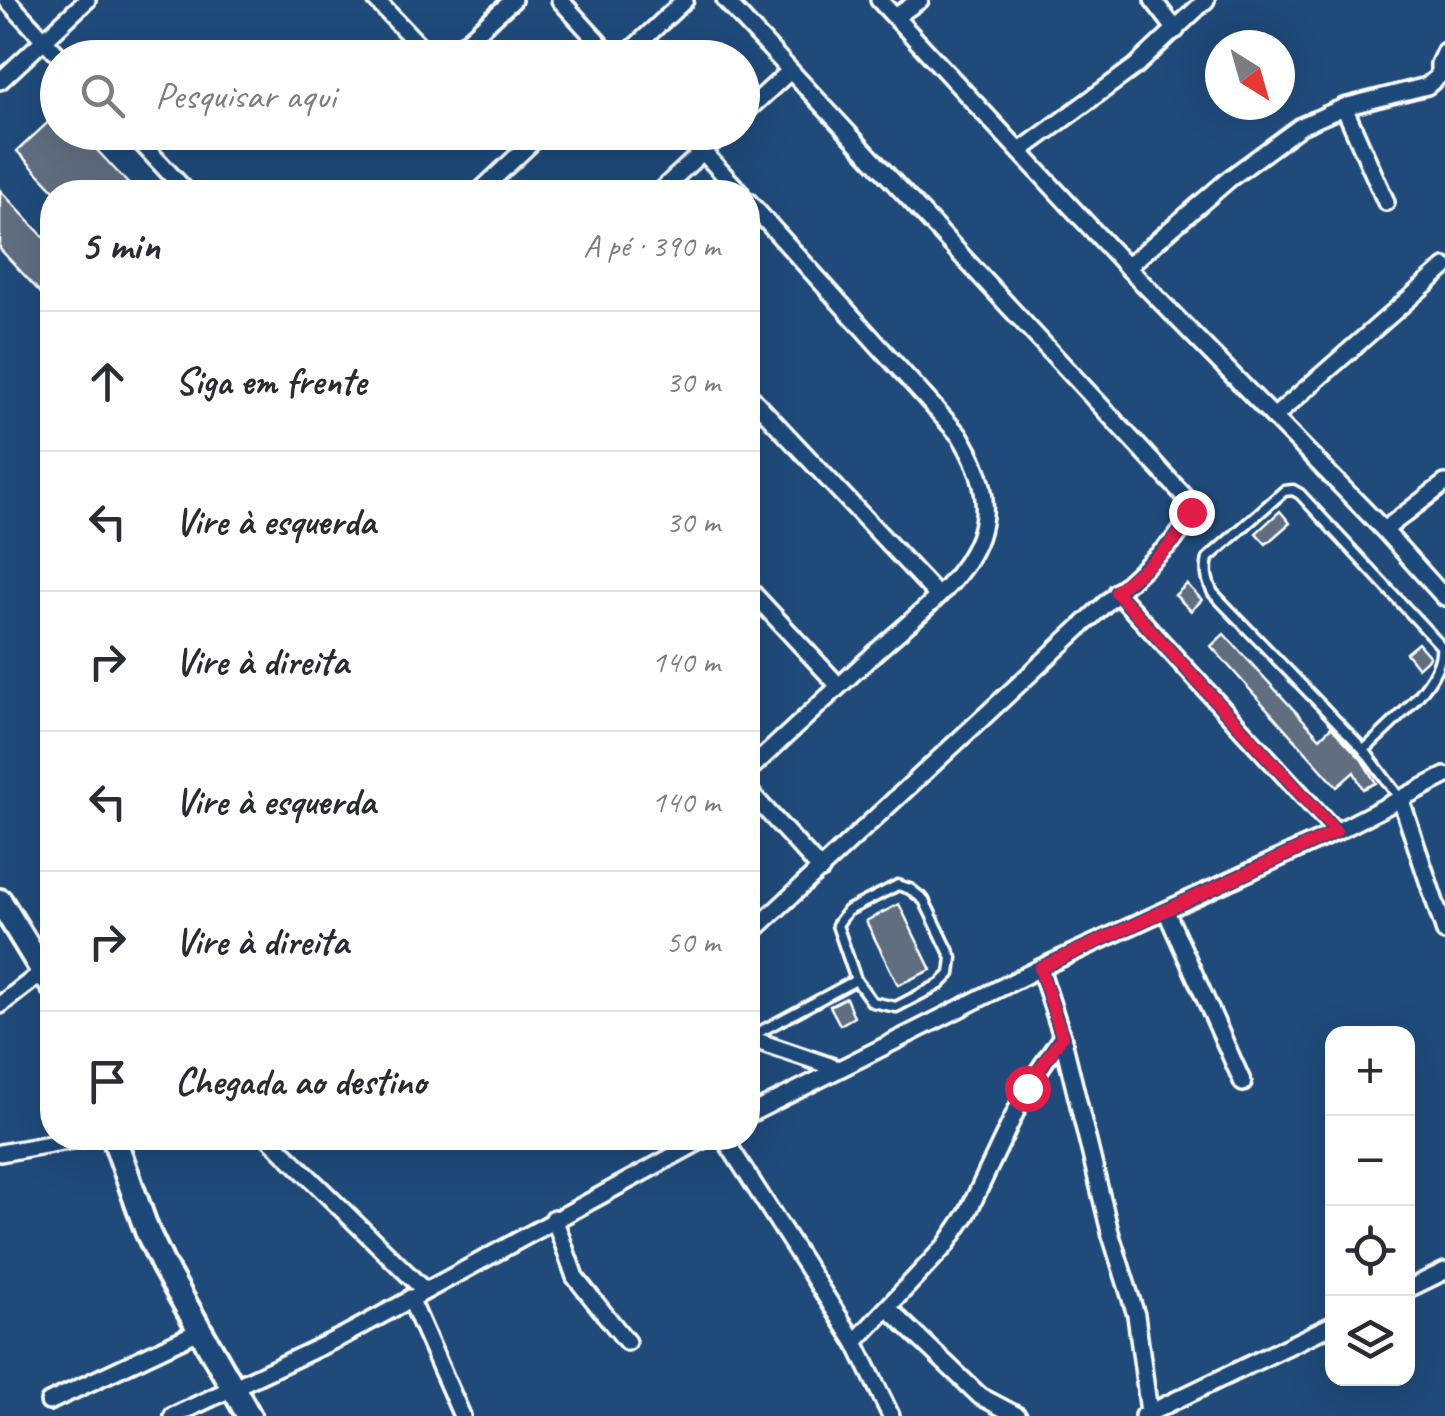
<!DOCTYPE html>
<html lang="pt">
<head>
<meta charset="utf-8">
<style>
	body { margin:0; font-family:Caveat,sans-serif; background:#f7f7f7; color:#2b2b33 }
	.controls { position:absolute; right:30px; bottom:30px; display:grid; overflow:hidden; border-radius:20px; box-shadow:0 10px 40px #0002 }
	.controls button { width:90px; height:90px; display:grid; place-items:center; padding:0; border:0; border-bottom:2px solid #e1e1e2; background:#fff; color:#2b2b33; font:50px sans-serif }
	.compass { position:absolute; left:1205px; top:30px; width:90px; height:90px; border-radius:50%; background:#fff; box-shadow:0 10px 40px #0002; rotate:143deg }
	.stop { position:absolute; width:30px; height:30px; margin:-22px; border:8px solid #e11d48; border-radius:50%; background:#fff }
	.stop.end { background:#e11d48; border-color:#fff; box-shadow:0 2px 10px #0008 }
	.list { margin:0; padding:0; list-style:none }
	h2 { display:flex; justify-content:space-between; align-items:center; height:130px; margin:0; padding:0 40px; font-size:42px }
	h2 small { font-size:32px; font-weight:400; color:#7c7c81 }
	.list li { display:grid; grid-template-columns:65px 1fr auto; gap:30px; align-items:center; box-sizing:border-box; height:140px; padding:0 40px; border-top:2px solid #e1e1e2 }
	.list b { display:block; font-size:38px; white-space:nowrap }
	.list em { font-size:32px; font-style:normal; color:#7c7c81 }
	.icon { flex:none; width:55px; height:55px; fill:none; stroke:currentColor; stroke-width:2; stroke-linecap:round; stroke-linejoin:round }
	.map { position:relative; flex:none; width:1445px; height:1416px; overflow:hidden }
	.search { position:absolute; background:#fff; box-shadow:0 10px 40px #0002; left:40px; top:40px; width:720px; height:110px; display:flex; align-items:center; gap:25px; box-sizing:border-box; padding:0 35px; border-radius:55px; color:#7c7c81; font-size:38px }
	.panel { position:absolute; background:#fff; box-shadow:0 10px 40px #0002; left:40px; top:180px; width:720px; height:970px; border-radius:40px }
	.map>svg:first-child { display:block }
	.building { fill:#606e7f; stroke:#fff; stroke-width:2.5 }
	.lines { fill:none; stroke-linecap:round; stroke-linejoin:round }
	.lane-casing { stroke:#fff; stroke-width:15 }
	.street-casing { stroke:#fff; stroke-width:22 }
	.secondary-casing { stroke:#fff; stroke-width:30 }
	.lane { stroke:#1f4a7a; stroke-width:8 }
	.street { stroke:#1f4a7a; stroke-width:15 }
	.secondary { stroke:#1f4a7a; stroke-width:22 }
	.route { stroke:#e11d48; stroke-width:12 }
</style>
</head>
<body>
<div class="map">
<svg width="1445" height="1416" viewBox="0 0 1445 1416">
	<rect width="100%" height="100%" fill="#1f4a7a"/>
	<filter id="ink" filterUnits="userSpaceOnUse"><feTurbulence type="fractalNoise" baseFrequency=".01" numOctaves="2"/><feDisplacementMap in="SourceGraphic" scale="20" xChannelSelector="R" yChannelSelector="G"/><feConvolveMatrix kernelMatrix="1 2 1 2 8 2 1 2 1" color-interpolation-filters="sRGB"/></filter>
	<g filter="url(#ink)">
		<g class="building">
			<polygon points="58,113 58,132 80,132 136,192 56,192 17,151"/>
			<polygon points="0,190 52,246 52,305 0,249"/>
			<polygon points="1280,511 1290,523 1266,544 1256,533"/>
			<polygon points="1187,584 1202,600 1191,611 1175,595"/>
			<polygon points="1224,634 1320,738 1331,727 1362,760 1376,783 1363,789 1354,772 1337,787 1211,646"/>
			<polygon points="1418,643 1430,657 1418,668 1406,653"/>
			<polygon points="899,904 931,970 898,985 866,921"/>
			<polygon points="846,998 854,1017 840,1025 830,1006"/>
		</g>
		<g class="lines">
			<defs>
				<g id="lane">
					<path d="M1364,750C1388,727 1445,680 1441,646L1300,494L1293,490L1284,491L1208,558C1205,572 1207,581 1213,593L1364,750L1401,800"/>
					<polygon points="898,885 910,889 924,900 952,958 950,974 940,984 896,1007 872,1002 856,980 837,925 847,911"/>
					<polyline points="750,1037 856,980"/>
				</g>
				<g id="street">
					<polyline points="7,0 61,58"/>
					<polyline points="376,0 431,58"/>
					<polyline points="560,0 613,58"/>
					<path d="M725,0L1188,500C1192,518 1185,526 1174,540L748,936"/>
					<polyline points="879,0 1127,267 1384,530 1445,598"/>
					<polyline points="1153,0 1176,30"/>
					<polyline points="895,17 920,0"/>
					<polyline points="443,58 452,54 513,0"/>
					<polyline points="623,58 685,0"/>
					<polyline points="0,81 87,0"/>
					<polyline points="1344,107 1386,202"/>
					<polyline points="742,115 790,71"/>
					<polyline points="131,132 187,192"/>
					<polyline points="1020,151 1136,66 1206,0"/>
					<polyline points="703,152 740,192"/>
					<polyline points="479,192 543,132"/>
					<polyline points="659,192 724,132"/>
					<path d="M748,201L961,437C980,469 992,501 979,538C962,584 912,619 877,651C834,691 791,731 748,771"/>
					<polyline points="1127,267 1229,179 1301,126 1344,107 1427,86 1439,76 1439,64 1445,51"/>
					<polyline points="748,394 937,595"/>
					<polyline points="1274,417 1445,267"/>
					<polyline points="1384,530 1445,483"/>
					<polyline points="748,588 839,686"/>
					<polyline points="1116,592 1336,832"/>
					<polyline points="748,790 821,870"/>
					<polyline points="1401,800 1445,932"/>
					<polyline points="1166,911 1243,1083"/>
					<polyline points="1040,968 1062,1036 1110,1232 1136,1315 1149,1412"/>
					<polyline points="0,1005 45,970"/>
					<polyline points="748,1038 836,1068"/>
					<polyline points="748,1115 1040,968 1336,832 1445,776"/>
					<polyline points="269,1138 424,1290"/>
					<polyline points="724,1138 855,1342 891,1416"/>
					<polyline points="0,1153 84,1138"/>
					<polyline points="554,1218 575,1277 627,1342"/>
					<polyline points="1408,1289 1445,1271"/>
					<polyline points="410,1298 462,1416"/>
					<polyline points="889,1309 980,1396 1018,1416"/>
					<polyline points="855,1342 946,1245 967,1214 1027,1088 1062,1036"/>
					<polyline points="49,1402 201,1330"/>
					<polyline points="173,1416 345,1335 706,1138"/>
					<polyline points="1143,1416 1332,1325"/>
				</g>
				<g id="secondary">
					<polyline points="0,901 52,986"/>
					<polyline points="114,1138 147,1231 164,1267 249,1416"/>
				</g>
			</defs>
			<use href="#lane" class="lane-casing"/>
			<use href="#street" class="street-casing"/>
			<use href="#secondary" class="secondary-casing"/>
			<use href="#lane" class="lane"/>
			<use href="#street" class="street"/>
			<use href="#secondary" class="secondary"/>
		</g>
	</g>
	<g class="lines" filter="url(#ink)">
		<path class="route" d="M1027,1088L1062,1036L1040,968L1336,832L1116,592C1141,569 1180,545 1191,512"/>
	</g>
</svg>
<div class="controls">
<button>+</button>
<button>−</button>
<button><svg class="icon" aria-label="locate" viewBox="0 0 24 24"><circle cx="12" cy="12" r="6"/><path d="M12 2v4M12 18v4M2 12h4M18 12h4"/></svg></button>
<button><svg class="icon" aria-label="layers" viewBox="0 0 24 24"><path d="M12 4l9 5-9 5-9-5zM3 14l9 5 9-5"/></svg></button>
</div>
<svg class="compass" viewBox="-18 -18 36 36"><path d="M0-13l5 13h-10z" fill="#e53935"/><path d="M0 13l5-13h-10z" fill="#7c7c81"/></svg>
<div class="stop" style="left:1027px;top:1088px"></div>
<div class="stop end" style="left:1191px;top:512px"></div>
<div class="search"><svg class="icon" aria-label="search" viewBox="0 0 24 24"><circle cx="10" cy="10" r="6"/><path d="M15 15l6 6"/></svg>Pesquisar aqui</div>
<section class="panel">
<h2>5 min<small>A pé · 390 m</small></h2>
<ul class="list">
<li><svg class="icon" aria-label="ahead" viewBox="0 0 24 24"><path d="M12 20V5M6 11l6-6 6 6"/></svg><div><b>Siga em frente</b></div><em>30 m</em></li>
<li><svg class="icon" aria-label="left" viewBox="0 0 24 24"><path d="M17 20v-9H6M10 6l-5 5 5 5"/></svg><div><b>Vire à esquerda</b></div><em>30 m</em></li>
<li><svg class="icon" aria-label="right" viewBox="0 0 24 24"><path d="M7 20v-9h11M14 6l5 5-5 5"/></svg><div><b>Vire à direita</b></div><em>140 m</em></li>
<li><svg class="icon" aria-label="left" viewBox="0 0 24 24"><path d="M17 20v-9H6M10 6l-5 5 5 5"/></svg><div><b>Vire à esquerda</b></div><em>140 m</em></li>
<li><svg class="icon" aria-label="right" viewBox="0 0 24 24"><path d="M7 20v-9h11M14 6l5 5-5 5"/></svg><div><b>Vire à direita</b></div><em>50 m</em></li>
<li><svg class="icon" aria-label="arrive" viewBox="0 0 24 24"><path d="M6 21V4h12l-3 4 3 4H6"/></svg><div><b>Chegada ao destino</b></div></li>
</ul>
</section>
</div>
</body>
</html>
